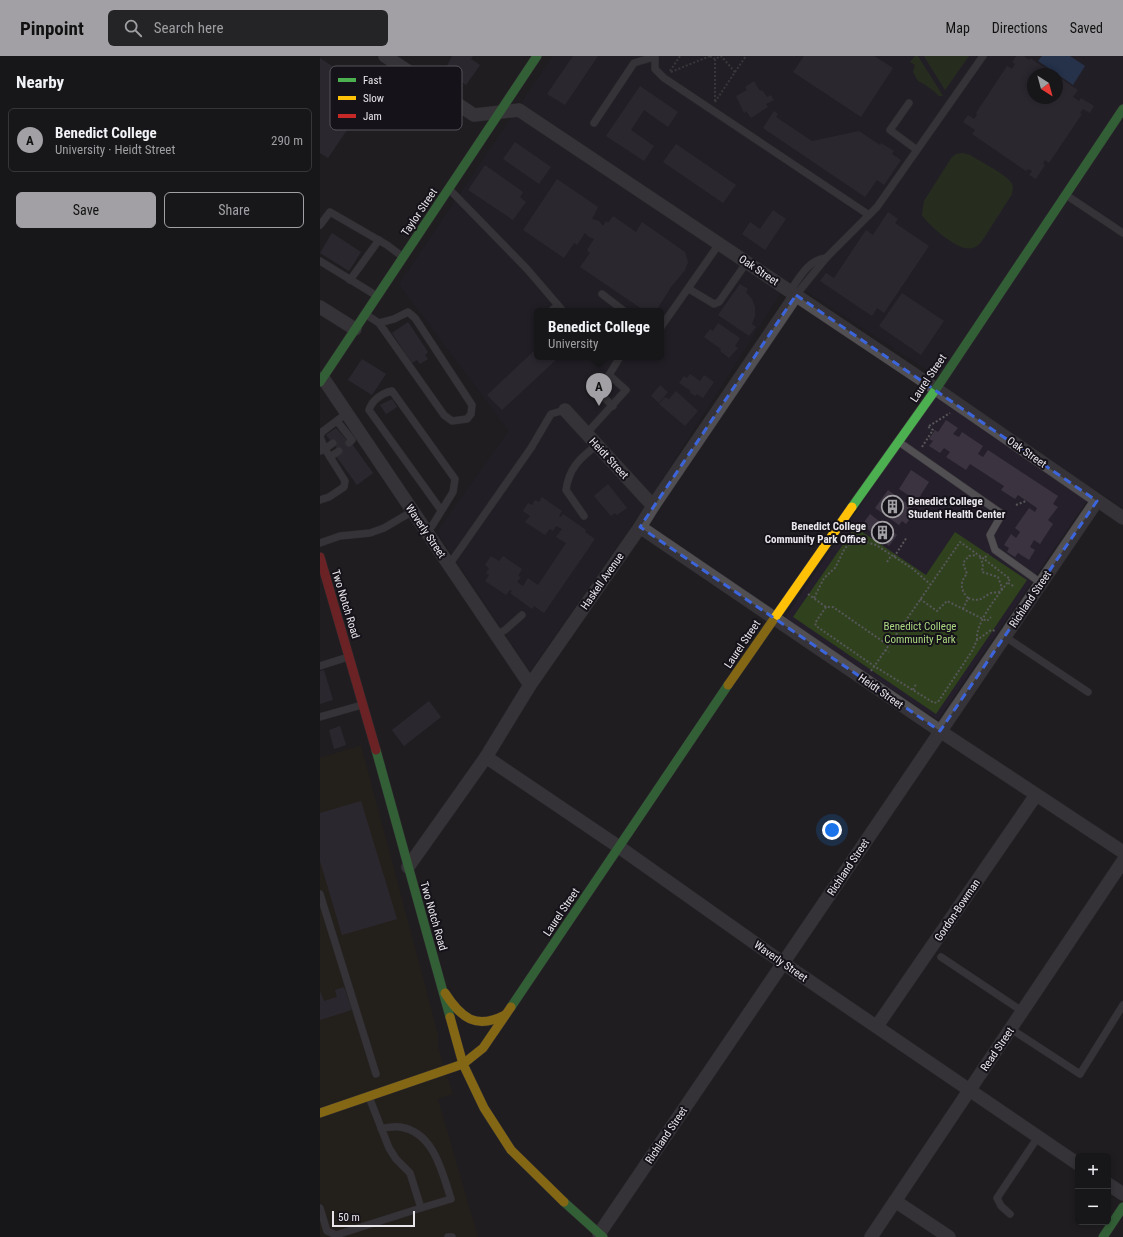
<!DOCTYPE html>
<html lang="en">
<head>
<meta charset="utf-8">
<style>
	body { margin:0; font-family:"Roboto Condensed",sans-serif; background:#242326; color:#f1f3f6 }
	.controls { position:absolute; right:12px; bottom:12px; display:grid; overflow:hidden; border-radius:6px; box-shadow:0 2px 6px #0003 }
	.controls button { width:36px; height:36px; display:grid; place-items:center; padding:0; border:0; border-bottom:1px solid #363538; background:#171619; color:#f1f3f6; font:20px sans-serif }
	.compass { position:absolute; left:707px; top:12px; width:36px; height:36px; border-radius:50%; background:#171619; box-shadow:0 2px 6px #0003; rotate:144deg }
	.scale { position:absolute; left:12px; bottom:10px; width:83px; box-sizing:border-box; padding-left:4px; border:2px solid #e9e6eb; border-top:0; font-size:11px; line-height:14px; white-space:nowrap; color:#e9e6eb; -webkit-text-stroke:3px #16121a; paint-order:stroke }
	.you { position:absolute; left:512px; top:774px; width:14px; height:14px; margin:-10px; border:3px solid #fff; border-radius:50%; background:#1a73e8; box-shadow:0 0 0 6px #1a73e833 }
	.badge { display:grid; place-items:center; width:26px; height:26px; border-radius:50%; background:#a2a0a4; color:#111; font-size:13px; font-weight:700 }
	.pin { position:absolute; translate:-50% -33px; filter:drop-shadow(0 1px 2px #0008) }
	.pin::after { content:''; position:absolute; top:21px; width:14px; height:12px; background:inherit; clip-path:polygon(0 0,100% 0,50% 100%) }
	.popup { position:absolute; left:214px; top:252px; width:130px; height:52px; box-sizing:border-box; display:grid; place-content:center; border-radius:6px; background:#171619; filter:drop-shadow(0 1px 3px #0005); font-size:13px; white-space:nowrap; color:#9e9fa2 }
	.popup b { font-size:15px; color:#f1f3f6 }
	.popup::after { content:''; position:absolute; left:50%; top:100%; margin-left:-8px; border:8px solid transparent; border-top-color:#171619 }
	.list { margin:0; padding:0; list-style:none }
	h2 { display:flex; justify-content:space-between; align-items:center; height:52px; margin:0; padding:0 16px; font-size:17px }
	h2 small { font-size:13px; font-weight:400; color:#9e9fa2 }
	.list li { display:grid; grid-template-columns:26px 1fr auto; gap:12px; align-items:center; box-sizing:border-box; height:64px; margin:0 8px 8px; padding:0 8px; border:1px solid #363538; border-radius:6px }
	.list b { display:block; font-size:15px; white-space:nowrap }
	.list p { margin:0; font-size:13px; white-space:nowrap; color:#9e9fa2 }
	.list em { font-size:13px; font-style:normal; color:#9e9fa2 }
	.actions { display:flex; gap:8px; padding:12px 16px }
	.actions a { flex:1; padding:9px 0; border:1px solid #a2a0a4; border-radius:6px; text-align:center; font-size:14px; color:#a2a0a4 }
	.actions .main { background:#a2a0a4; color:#111 }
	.icon { flex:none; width:22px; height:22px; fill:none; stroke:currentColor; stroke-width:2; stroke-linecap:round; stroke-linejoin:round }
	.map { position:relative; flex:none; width:803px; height:1181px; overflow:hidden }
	header { display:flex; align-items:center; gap:24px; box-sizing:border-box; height:56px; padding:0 20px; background:#a2a0a4; color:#111 }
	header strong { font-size:19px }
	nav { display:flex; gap:22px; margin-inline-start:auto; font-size:14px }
	.search { width:280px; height:36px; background:#242326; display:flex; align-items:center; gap:10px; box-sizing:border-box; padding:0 14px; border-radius:6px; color:#9e9fa2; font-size:15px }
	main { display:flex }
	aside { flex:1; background:#171619 }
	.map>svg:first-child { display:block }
	.built { fill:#251f2b; fill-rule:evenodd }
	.medical { fill:#292215 }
	.green { fill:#2f421d }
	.water { fill:#2d4d7d }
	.building { fill:#3b3440 }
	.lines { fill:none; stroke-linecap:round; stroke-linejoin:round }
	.lane-casing { stroke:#3a373b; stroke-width:8 }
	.street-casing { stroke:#3a373b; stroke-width:14 }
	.fast-casing { stroke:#3a373b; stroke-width:10 }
	.slow-casing { stroke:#3a373b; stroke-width:10 }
	.jam-casing { stroke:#3a373b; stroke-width:10 }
	.path { stroke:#575658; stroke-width:2; stroke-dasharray:2 2; stroke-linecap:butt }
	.lane { stroke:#514f52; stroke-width:7 }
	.street { stroke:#514f52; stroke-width:13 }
	.fast { stroke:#4caf50; stroke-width:9 }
	.slow { stroke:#ffc107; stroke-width:9 }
	.jam { stroke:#c62828; stroke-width:9 }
	.marked { fill:none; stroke:#3c65db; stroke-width:3; stroke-dasharray:8 5; stroke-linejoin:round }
	.labels { text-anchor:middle; stroke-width:4; stroke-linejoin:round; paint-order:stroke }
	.street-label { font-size:11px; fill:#e9e6eb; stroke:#16121a }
	.poi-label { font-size:11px; font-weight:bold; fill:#e9e6eb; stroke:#16121a; text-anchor:start }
	.park-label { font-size:11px; fill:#abd980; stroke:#16121a }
	.key { fill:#16121a; stroke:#555259; stroke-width:1 }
	.key-label { font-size:11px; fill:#e9e6eb }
</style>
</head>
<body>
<header>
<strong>Pinpoint</strong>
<div class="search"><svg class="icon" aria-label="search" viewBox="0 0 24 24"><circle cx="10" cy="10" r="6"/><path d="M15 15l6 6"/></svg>Search here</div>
<nav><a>Map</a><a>Directions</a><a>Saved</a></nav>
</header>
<main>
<aside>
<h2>Nearby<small></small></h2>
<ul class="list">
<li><span class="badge">A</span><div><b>Benedict College</b><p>University · Heidt Street</p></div><em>290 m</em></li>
</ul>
<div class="actions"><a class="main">Save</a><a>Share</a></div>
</aside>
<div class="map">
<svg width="803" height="1181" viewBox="0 0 803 1181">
	<rect width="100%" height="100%" fill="#1f1d21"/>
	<path class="built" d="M233,0H803V452L775,433L618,664L465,562L624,325L469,224L320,458L210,615L117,476L189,375L79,228ZM713,18H737V42H713ZM217,255H341V301H217Z"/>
	<polygon class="medical" points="41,689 118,978 118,992 133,1038 118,1043 158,1181 0,1181 0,702"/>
	<g class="green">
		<path d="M595,0H598L623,40H619C613,34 605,28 598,25L593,16L595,9L590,6Z"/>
		<polygon points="604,0 649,0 625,34"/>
		<path d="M643,97L650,99C659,105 688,119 692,128C694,131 692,135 692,138L664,182C661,186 658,191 652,192C639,196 609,170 602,159L604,145L632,101L636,98Z"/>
		<polygon points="535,471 606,519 635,476 707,524 616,658 473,561"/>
	</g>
	<polygon class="water" points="722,0 750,0 765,10 753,29 718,5"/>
	<g class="building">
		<polygon points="132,0 153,0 151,3 160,9 146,29 125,14"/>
		<polygon points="253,0 278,0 245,49 227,38"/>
		<polygon points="484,0 554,0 573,12 541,61 473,16"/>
		<polygon points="696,0 704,0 709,4 710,2 734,18 713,18 713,42 737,42 737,20 758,34 753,41 759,45 761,42 774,50 770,57 763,53 760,57 762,58 729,107 725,104 723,108 725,109 716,123 709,119 712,115 708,113 706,115 652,78 655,74 643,66 648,59 654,63 657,59 656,57 687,10 692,13 695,8 692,6"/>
		<polygon points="0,2 52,37 8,102 0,97"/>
		<polygon points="434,25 440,35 442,34 447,41 451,39 454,44 446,48 448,51 431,62 426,55 424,57 416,40 427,34 425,31"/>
		<polygon points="320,30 358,56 348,71 324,54 311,74 334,90 324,105 286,80"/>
		<polygon points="454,55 458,58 456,61 492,85 539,75 560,89 561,87 574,95 572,98 581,104 564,129 557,124 545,141 443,72"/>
		<polygon points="195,86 231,111 219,128 183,103"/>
		<polygon points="356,88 416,129 403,147 343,106"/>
		<polygon points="165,109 203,136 200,141 206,146 193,164 148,134"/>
		<polygon points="237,123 278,151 272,163 279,165 283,170 286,165 288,167 293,160 316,176 322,166 365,196 368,206 365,214 351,231 336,255 325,255 260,211 270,197 267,194 274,183 269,181 265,177 257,189 254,187 244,202 203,174"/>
		<polygon points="453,154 466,163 445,194 422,178 430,166 440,173"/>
		<polygon points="568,156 578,163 575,167 609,190 564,257 557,252 552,260 500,225 506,217 514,222 546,174 553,179"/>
		<polygon points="12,177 41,196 29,215 0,197"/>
		<polygon points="420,228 428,233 426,236 432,243 435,251 435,260 432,268 436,271 429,280 398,259"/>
		<polygon points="582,237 624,265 601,299 559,270"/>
		<polygon points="88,266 108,296 105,299 108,303 100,308 97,304 92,307 72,277"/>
		<polygon points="398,267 420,282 415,290 418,292 409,302 400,295 401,293 384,281 390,273 393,275"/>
		<polygon points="217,292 217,301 239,301 182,354 167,339"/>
		<polygon points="42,303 66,318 52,339 28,324"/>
		<polygon points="370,318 380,325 384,319 394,326 383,342 377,338 375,340 369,336 371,335 359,327 364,320 367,322"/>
		<polygon points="340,329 348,336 339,347 331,340"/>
		<polygon points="356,335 378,355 365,370 339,348 345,341 349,343"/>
		<polygon points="72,343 77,351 66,358 60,349"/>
		<polygon points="626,364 638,372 633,378 639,381 642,376 663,390 658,398 663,401 668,394 738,440 733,448 738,451 728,464 733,468 720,488 714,484 710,491 715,494 709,504 698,497 695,501 687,496 689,492 684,489 691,478 696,482 700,476 695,472 709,452 715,456 717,452 698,439 695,443 681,434 684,430 650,408 646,414 626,401 630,396 624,392 620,397 609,390 613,385 609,383 615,374 618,376"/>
		<polygon points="16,372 31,389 32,388 53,417 37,429 16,400 20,396 6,379"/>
		<polygon points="591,414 609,426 597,445 579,433"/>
		<polygon points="288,428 307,452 297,459 295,457 291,460 274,440"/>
		<polygon points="568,434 592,451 588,456 593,459 586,468 582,465 579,469 555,452"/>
		<polygon points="222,441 242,455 239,460 241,461 243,458 266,474 265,476 275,483 224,557 214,550 212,553 190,537 192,535 190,534 186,539 165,525 169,519 166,517 169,512 165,509 171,500 179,505 183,500 202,513 198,520 201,521 197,526 203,530 208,522 218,529 246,487 236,481 242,473 236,470 233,475 230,473 225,479 205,466 210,460 203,455 208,447 212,449 215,444 219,446"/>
		<polygon points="550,458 577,479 569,490 542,469"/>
		<polygon points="4,614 13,644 0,648 0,615"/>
		<polygon points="109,645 121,661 84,690 72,674"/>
		<polygon points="20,670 26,689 14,693 9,674"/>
		<polygon points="41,745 77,863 22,879 0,805 0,757"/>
		<polygon points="24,931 32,954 0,964 0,935 4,945 17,941 15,934"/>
	</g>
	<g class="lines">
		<defs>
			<g id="lane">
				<polyline points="335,0 335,13 344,22 549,159"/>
				<polyline points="589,47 570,74 597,94"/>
				<polyline points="274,67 314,7 334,1"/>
				<polyline points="130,134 207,213 243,255"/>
				<polyline points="746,139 803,177"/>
				<polyline points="0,169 10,156 67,189 83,201"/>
				<polyline points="0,205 57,240"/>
				<polyline points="30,224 59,184"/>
				<polyline points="369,233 394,248 399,246 427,206"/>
				<path d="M470,235C480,221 488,204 506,202"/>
				<polyline points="282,238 304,255"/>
				<polyline points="476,239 506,202 557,151 663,0"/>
				<polyline points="231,255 238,249"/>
				<polyline points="45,258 59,267 74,263 88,256 95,262 152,349 151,358 147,363 132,365 124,359 59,267"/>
				<polyline points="341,271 399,188"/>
				<polyline points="289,319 300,301"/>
				<polyline points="17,365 32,384 29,387"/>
				<polyline points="266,378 306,334 289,319 276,334 293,350"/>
				<polyline points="0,380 2,376 27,357"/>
				<polyline points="0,381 5,393 13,387"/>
				<polyline points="579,386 682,458 670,479 675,494 721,527"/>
				<polyline points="0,395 5,393 25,425 24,431 9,441 0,444"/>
				<polyline points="10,401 19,395"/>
				<path d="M264,460L246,434C249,412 260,402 277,389"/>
				<path d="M105,474L112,470L133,436L135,423L72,335C62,337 52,344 49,354L121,454"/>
				<polyline points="0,487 20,480 50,477 64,472 93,455"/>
				<polyline points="129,509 211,392 231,358 245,354"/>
				<polyline points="176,579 185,574 202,559"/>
				<polyline points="684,580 768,636"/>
				<polyline points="0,610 28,601"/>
				<polyline points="0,661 42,649"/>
				<polyline points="0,838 56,1018"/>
				<polyline points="621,901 702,955"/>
				<polyline points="691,973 760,1018 803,949"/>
				<path d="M61,1072C67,1072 74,1070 80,1071C114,1076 122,1116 131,1143L101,1152"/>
				<polyline points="0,1152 7,1175 16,1179 101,1152 90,1117 76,1103 69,1092 49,1041"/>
				<polyline points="690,1158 681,1150 677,1142 718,1081"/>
				<polyline points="128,1181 132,1181"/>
			</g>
			<g id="street">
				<polyline points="65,0 154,59 199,54 616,333 803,462"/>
				<polyline points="0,251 35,273"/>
				<polyline points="3,322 210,629"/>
				<polyline points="245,354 333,450"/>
				<polyline points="320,471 620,675 803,796"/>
				<polyline points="166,701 299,791 463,907 758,1108"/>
				<polyline points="88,811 166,701 210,629 320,471 333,450 476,239"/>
				<polyline points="557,970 716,739"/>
				<polyline points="788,1128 803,1138"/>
				<polyline points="575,1145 629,1181"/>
				<polyline points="279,1178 777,445"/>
				<polyline points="551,1181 803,805"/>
			</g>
			<g id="fast">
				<polyline points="0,326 217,0"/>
				<polyline points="532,451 616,333 803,53"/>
				<polyline points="56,694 130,961"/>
				<polyline points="191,951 408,629"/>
				<polyline points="244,1146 283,1181"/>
				<polyline points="783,1181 803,1151"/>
			</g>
			<g id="slow">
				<polyline points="408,629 532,451"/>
				<path d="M125,937C141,962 156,974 185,959"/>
				<polyline points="130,961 143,1008 164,1052 191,1094 244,1146"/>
				<polyline points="0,1057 143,1008 163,992 191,951"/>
			</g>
			<polyline id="jam" points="0,501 56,694"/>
		</defs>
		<use href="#lane" class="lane-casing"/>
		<use href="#street" class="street-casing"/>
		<use href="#fast" class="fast-casing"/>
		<use href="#slow" class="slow-casing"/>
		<use href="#jam" class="jam-casing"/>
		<g class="path">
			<polyline points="390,0 395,3 401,0"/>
			<polyline points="350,15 360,0"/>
			<polyline points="351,16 390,0"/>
			<polyline points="415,16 426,0"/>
			<polyline points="395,45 395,3"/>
			<polyline points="395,46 415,16 401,0"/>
			<polyline points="609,370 630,357"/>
			<polyline points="602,391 613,374 607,370"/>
			<polyline points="696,449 706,445"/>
			<polyline points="574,501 587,481"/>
			<polyline points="567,506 571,500"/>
			<polyline points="688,527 695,531"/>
			<polyline points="488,538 506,551 513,551 568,589"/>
			<polyline points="494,542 504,522 515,512 525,492 534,485 539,484 556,489 593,513 610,528"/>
			<path d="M648,542C659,546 661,543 669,538C672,536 676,537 679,536L682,532L678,521L662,516L663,508L660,501"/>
			<polyline points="600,543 617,555 627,545 667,565 671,561"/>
			<polyline points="506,551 495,567 496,570 554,610 614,647 618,646 652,595 657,584 671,574 676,575"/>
			<path d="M643,553L648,542C641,535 639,526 647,518L643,507L649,500L657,499"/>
			<path d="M657,584C655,566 680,537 690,523L664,503"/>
			<polyline points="565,594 569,596"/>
			<polyline points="551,615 640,486 664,503 668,498"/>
			<polyline points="593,634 596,628"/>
		</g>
		<use href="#lane" class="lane"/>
		<use href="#street" class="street"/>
		<use href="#fast" class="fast"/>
		<use href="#slow" class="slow"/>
		<use href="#jam" class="jam"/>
	</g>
	<path d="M0 0H803V1181H0ZM476,239L777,445L620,675L320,471Z" fill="#1f1d21" fill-opacity=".55" fill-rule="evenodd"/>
	<path class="marked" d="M476,239L777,445L620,675L320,471Z"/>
	<defs>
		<symbol id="building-ring" viewBox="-11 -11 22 22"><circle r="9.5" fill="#16121a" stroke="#a2a0a4" stroke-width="1.5"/><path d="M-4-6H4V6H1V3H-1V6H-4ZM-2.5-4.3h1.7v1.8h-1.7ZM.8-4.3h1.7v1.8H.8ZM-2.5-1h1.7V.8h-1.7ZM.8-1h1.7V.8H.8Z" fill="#a2a0a4"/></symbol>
	</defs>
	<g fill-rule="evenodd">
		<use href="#building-ring" x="560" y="438" width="25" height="25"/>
		<use href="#building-ring" x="550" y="464" width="25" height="25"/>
	</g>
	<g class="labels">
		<g class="street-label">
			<text transform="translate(99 156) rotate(-56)" y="4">Taylor Street</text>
			<text transform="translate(439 214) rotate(34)" y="4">Oak Street</text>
			<text transform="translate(608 322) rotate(-56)" y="4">Laurel Street</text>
			<text transform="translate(707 396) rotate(35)" y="4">Oak Street</text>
			<text transform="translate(289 402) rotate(47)" y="4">Heidt Street</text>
			<text transform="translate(106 475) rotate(56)" y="4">Waverly Street</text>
			<text transform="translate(282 525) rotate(-55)" y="4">Haskell Avenue</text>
			<text transform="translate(710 543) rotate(-56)" y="4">Richland Street</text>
			<text transform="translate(26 548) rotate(73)" y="4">Two Notch Road</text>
			<text transform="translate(422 588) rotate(-56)" y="4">Laurel Street</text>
			<text transform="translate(561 635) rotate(35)" y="4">Heidt Street</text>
			<text transform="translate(528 811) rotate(-56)" y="4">Richland Street</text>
			<text transform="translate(637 854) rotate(-56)" y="4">Gordon-Bowman</text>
			<text transform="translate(241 856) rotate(-56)" y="4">Laurel Street</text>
			<text transform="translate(114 860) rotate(74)" y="4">Two Notch Road</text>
			<text transform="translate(461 905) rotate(35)" y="4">Waverly Street</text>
			<text transform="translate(677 993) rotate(-56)" y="4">Read Street</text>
			<text transform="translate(346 1079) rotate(-56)" y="4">Richland Street</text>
		</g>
		<g class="poi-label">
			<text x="588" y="449">Benedict College<tspan x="588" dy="13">Student Health Center</tspan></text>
			<text x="546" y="474" text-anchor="end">Benedict College<tspan x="546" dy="13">Community Park Office</tspan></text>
		</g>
		<g class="park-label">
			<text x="600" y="574">Benedict College<tspan x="600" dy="13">Community Park</tspan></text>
		</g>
	</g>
	<rect x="10" y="10" width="132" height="64" rx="6" class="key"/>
	<rect x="18" y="22" width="18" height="4" fill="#4caf50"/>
	<rect x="18" y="40" width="18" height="4" fill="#ffc107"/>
	<rect x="18" y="58" width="18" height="4" fill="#c62828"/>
	<g class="key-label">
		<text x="43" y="28">Fast</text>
		<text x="43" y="46">Slow</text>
		<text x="43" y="64">Jam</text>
	</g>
</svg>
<div class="controls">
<button>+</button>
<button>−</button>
</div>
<svg class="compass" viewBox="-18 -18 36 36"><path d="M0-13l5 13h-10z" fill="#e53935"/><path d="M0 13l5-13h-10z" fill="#9e9fa2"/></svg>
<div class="scale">50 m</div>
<div class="you"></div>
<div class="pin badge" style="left:279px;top:350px">A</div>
<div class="popup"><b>Benedict College</b>University</div>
</div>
</main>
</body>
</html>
